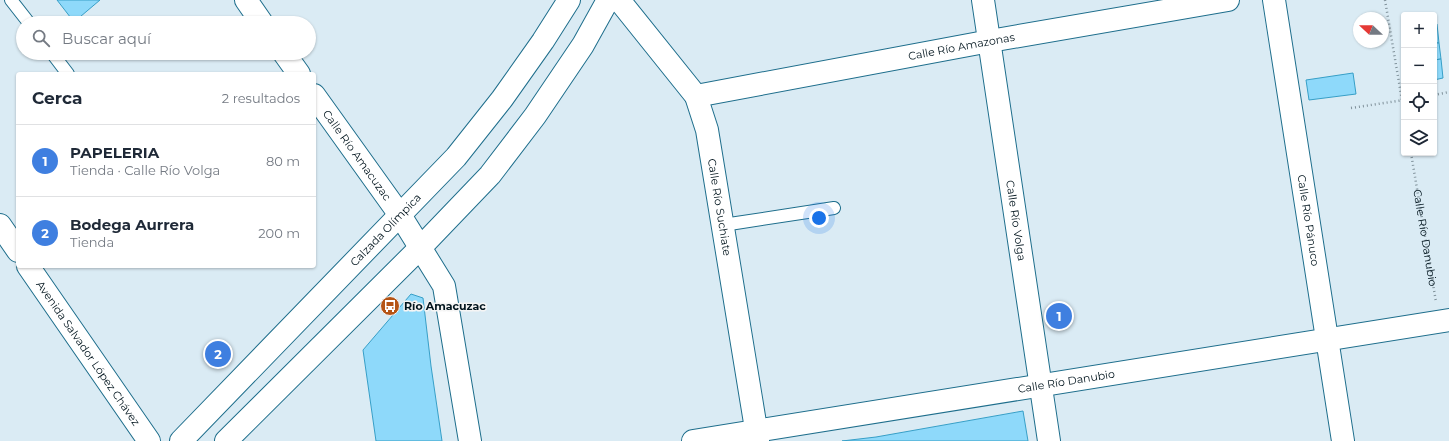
<!DOCTYPE html>
<html lang="es">
<head>
<meta charset="utf-8">
<style>
	body { margin:0; font-family:Montserrat,sans-serif; background:#f2f2f3; color:#1f2937 }
	.controls { position:absolute; right:12px; top:12px; display:grid; overflow:hidden; border-radius:4px; box-shadow:0 1px 3px #0004 }
	.controls button { width:36px; height:36px; display:grid; place-items:center; padding:0; border:0; border-bottom:1px solid #e0e1e3; background:#fff; color:#1f2937; font:20px sans-serif }
	.compass { position:absolute; left:1353px; top:12px; width:36px; height:36px; border-radius:50%; background:#fff; box-shadow:0 1px 3px #0004; rotate:292deg }
	.you { position:absolute; left:819px; top:218px; width:14px; height:14px; margin:-10px; border:3px solid #fff; border-radius:50%; background:#1a73e8; box-shadow:0 0 0 6px #1a73e833 }
	.badge { display:grid; place-items:center; width:26px; height:26px; border-radius:50%; background:#111827; color:#fff; font-size:13px; font-weight:700 }
	.pin { position:absolute; translate:-50% -50%; border:2px solid #fff; box-shadow:0 1px 4px #0006 }
	.list { margin:0; padding:0; list-style:none }
	h2 { display:flex; justify-content:space-between; align-items:center; height:52px; margin:0; padding:0 16px; font-size:17px }
	h2 small { font-size:13px; font-weight:400; color:#747a83 }
	.list li { display:grid; grid-template-columns:26px 1fr auto; gap:12px; align-items:center; box-sizing:border-box; height:72px; padding:0 16px; border-top:1px solid #e0e1e3 }
	.list b { display:block; font-size:15px; white-space:nowrap }
	.list p { margin:0; font-size:13px; white-space:nowrap; color:#747a83 }
	.list em { font-size:13px; font-style:normal; color:#747a83 }
	.icon { flex:none; width:22px; height:22px; fill:none; stroke:currentColor; stroke-width:2; stroke-linecap:round; stroke-linejoin:round }
	.map { position:relative; flex:none; width:1449px; height:441px; overflow:hidden }
	.search { position:absolute; background:#fff; box-shadow:0 1px 3px #0004; left:16px; top:16px; width:300px; height:44px; display:flex; align-items:center; gap:10px; box-sizing:border-box; padding:0 14px; border-radius:22px; color:#747a83; font-size:15px }
	.panel { position:absolute; background:#fff; box-shadow:0 1px 3px #0004; left:16px; top:72px; width:300px; height:196px; border-radius:4px }
	.map>svg:first-child { display:block }
	.building { fill:#8ed9fa; stroke:#379fc7 }
	.lines { fill:none; stroke-linecap:round; stroke-linejoin:round }
	.service-casing { stroke:#1e6e8c; stroke-width:14 }
	.minor-casing { stroke:#1e6e8c; stroke-width:24 }
	.tertiary-casing { stroke:#1e6e8c; stroke-width:24 }
	.primary-casing { stroke:#1e6e8c; stroke-width:24 }
	.path { stroke:#80929b; stroke-width:2.5; stroke-dasharray:1 3; stroke-linecap:butt }
	.service { stroke:#fff; stroke-width:12 }
	.minor { stroke:#fff; stroke-width:22 }
	.tertiary { stroke:#fff; stroke-width:22 }
	.primary { stroke:#fff; stroke-width:22 }
	.labels { text-anchor:middle; stroke-width:3; stroke-linejoin:round; paint-order:stroke }
	.street-label { font-size:11px; fill:#01141d; stroke:#f5f5f5 }
	.poi-label { font-size:11px; font-weight:bold; fill:#01141d; stroke:#f5f5f5; text-anchor:start }
</style>
</head>
<body>
<div class="map">
<svg width="1449" height="441" viewBox="0 0 1449 441">
	<rect width="100%" height="100%" fill="#daebf4"/>
	<g class="building">
		<polygon points="57,0 100,0 74,22"/>
		<polygon points="1434,24 1437,24 1439,43 1434,43"/>
		<polygon points="1434,43 1439,43 1441,59 1434,60"/>
		<polygon points="1441,59 1443,78 1434,80 1434,60"/>
		<polygon points="1353,73 1356,94 1309,100 1306,80"/>
		<polygon points="411,294 423,298 431,366 442,441 376,441 363,350"/>
		<polygon points="1023,411 1028,441 842,441 876,437"/>
	</g>
	<g class="lines">
		<defs>
			<g id="service">
				<polyline points="11,0 29,23"/>
				<polyline points="52,53 68,74"/>
				<polyline points="723,225 834,208"/>
			</g>
			<g id="minor">
				<polyline points="246,0 262,23"/>
				<path id="s2" d="M619,0L696,96L707,130L758,441"/>
				<path id="s3" d="M983,0L1049,441"/>
				<path id="s4" d="M1274,0L1343,441"/>
				<polyline points="284,53 299,74"/>
				<path id="s5" d="M314,95L400,215L444,286L470,441"/>
				<path id="s6" d="M696,96L990,41L1228,0"/>
				<path id="s7" d="M693,441L1449,320"/>
			</g>
			<g id="tertiary">
				<polyline points="0,225 18,251"/>
				<path id="s8" d="M28,266L149,441"/>
			</g>
			<g id="primary">
				<path id="s9" d="M181,441L456,157L502,99L543,41L569,0"/>
				<polyline points="226,441 421,247 490,175 535,116 583,45 608,0"/>
			</g>
		</defs>
		<use href="#service" class="service-casing"/>
		<use href="#minor" class="minor-casing"/>
		<use href="#tertiary" class="tertiary-casing"/>
		<use href="#primary" class="primary-casing"/>
		<g class="path">
			<polyline points="1385,0 1404,112"/>
			<polyline points="1434,95 1449,92"/>
			<polyline points="1351,108 1404,100"/>
			<path id="s1" d="M1411,153L1436,302"/>
		</g>
		<use href="#service" class="service"/>
		<use href="#minor" class="minor"/>
		<use href="#tertiary" class="tertiary"/>
		<use href="#primary" class="primary"/>
	</g>
	<defs>
		<symbol id="bus-disc" viewBox="-11 -11 22 22"><circle r="9.5" fill="#b55415" stroke="#f5f5f5"/><path d="M-5-6H5V4H4V6H2V4H-2V6H-4V4H-5ZM-3.5-4V0h7V-4ZM-3.5 1.2v1.5H-2V1.2ZM2 1.2v1.5H3.5V1.2Z" fill="#fff"/></symbol>
	</defs>
	<g fill-rule="evenodd">
		<use href="#bus-disc" x="379" y="295" width="22" height="22"/>
	</g>
	<g class="labels">
		<g class="street-label">
			<text dy="4" stroke="none"><textPath href="#s6" startOffset="270">Calle Río Amazonas</textPath></text>
			<text dy="4" stroke="none"><textPath href="#s5" startOffset="74">Calle Río Amacuzac</textPath></text>
			<text dy="4" stroke="none"><textPath href="#s2" startOffset="237">Calle Río Suchiate</textPath></text>
			<text dy="4" stroke="none"><textPath href="#s3" startOffset="223">Calle Río Volga</textPath></text>
			<text dy="4" stroke="none"><textPath href="#s4" startOffset="223">Calle Río Pánuco</textPath></text>
			<text dy="4" stroke="none"><textPath href="#s9" startOffset="294">Calzada Olímpica</textPath></text>
			<text dy="4" stroke="none"><textPath href="#s1" startOffset="86">Calle Río Danubio</textPath></text>
			<text dy="4" stroke="none"><textPath href="#s8" startOffset="106">Avenida Salvador López Chávez</textPath></text>
			<text dy="4" stroke="none"><textPath href="#s7" startOffset="378">Calle Río Danubio</textPath></text>
		</g>
		<g class="poi-label">
			<text x="404" y="310">Río Amacuzac</text>
		</g>
	</g>
</svg>
<div class="controls">
<button>+</button>
<button>−</button>
<button><svg class="icon" aria-label="locate" viewBox="0 0 24 24"><circle cx="12" cy="12" r="6"/><path d="M12 2v4M12 18v4M2 12h4M18 12h4"/></svg></button>
<button><svg class="icon" aria-label="layers" viewBox="0 0 24 24"><path d="M12 4l9 5-9 5-9-5zM3 14l9 5 9-5"/></svg></button>
</div>
<svg class="compass" viewBox="-18 -18 36 36"><path d="M0-13l5 13h-10z" fill="#e53935"/><path d="M0 13l5-13h-10z" fill="#747a83"/></svg>
<div class="you"></div>
<div class="pin badge" style="left:1059px;top:316px;background:#3f7fe0">1</div>
<div class="pin badge" style="left:218px;top:354px;background:#3f7fe0">2</div>
<div class="search"><svg class="icon" aria-label="search" viewBox="0 0 24 24"><circle cx="10" cy="10" r="6"/><path d="M15 15l6 6"/></svg>Buscar aquí</div>
<section class="panel">
<h2>Cerca<small>2 resultados</small></h2>
<ul class="list">
<li><span class="badge" style="background:#3f7fe0">1</span><div><b>PAPELERIA</b><p>Tienda · Calle Río Volga</p></div><em>80 m</em></li>
<li><span class="badge" style="background:#3f7fe0">2</span><div><b>Bodega Aurrera</b><p>Tienda</p></div><em>200 m</em></li>
</ul>
</section>
</div>
</body>
</html>
